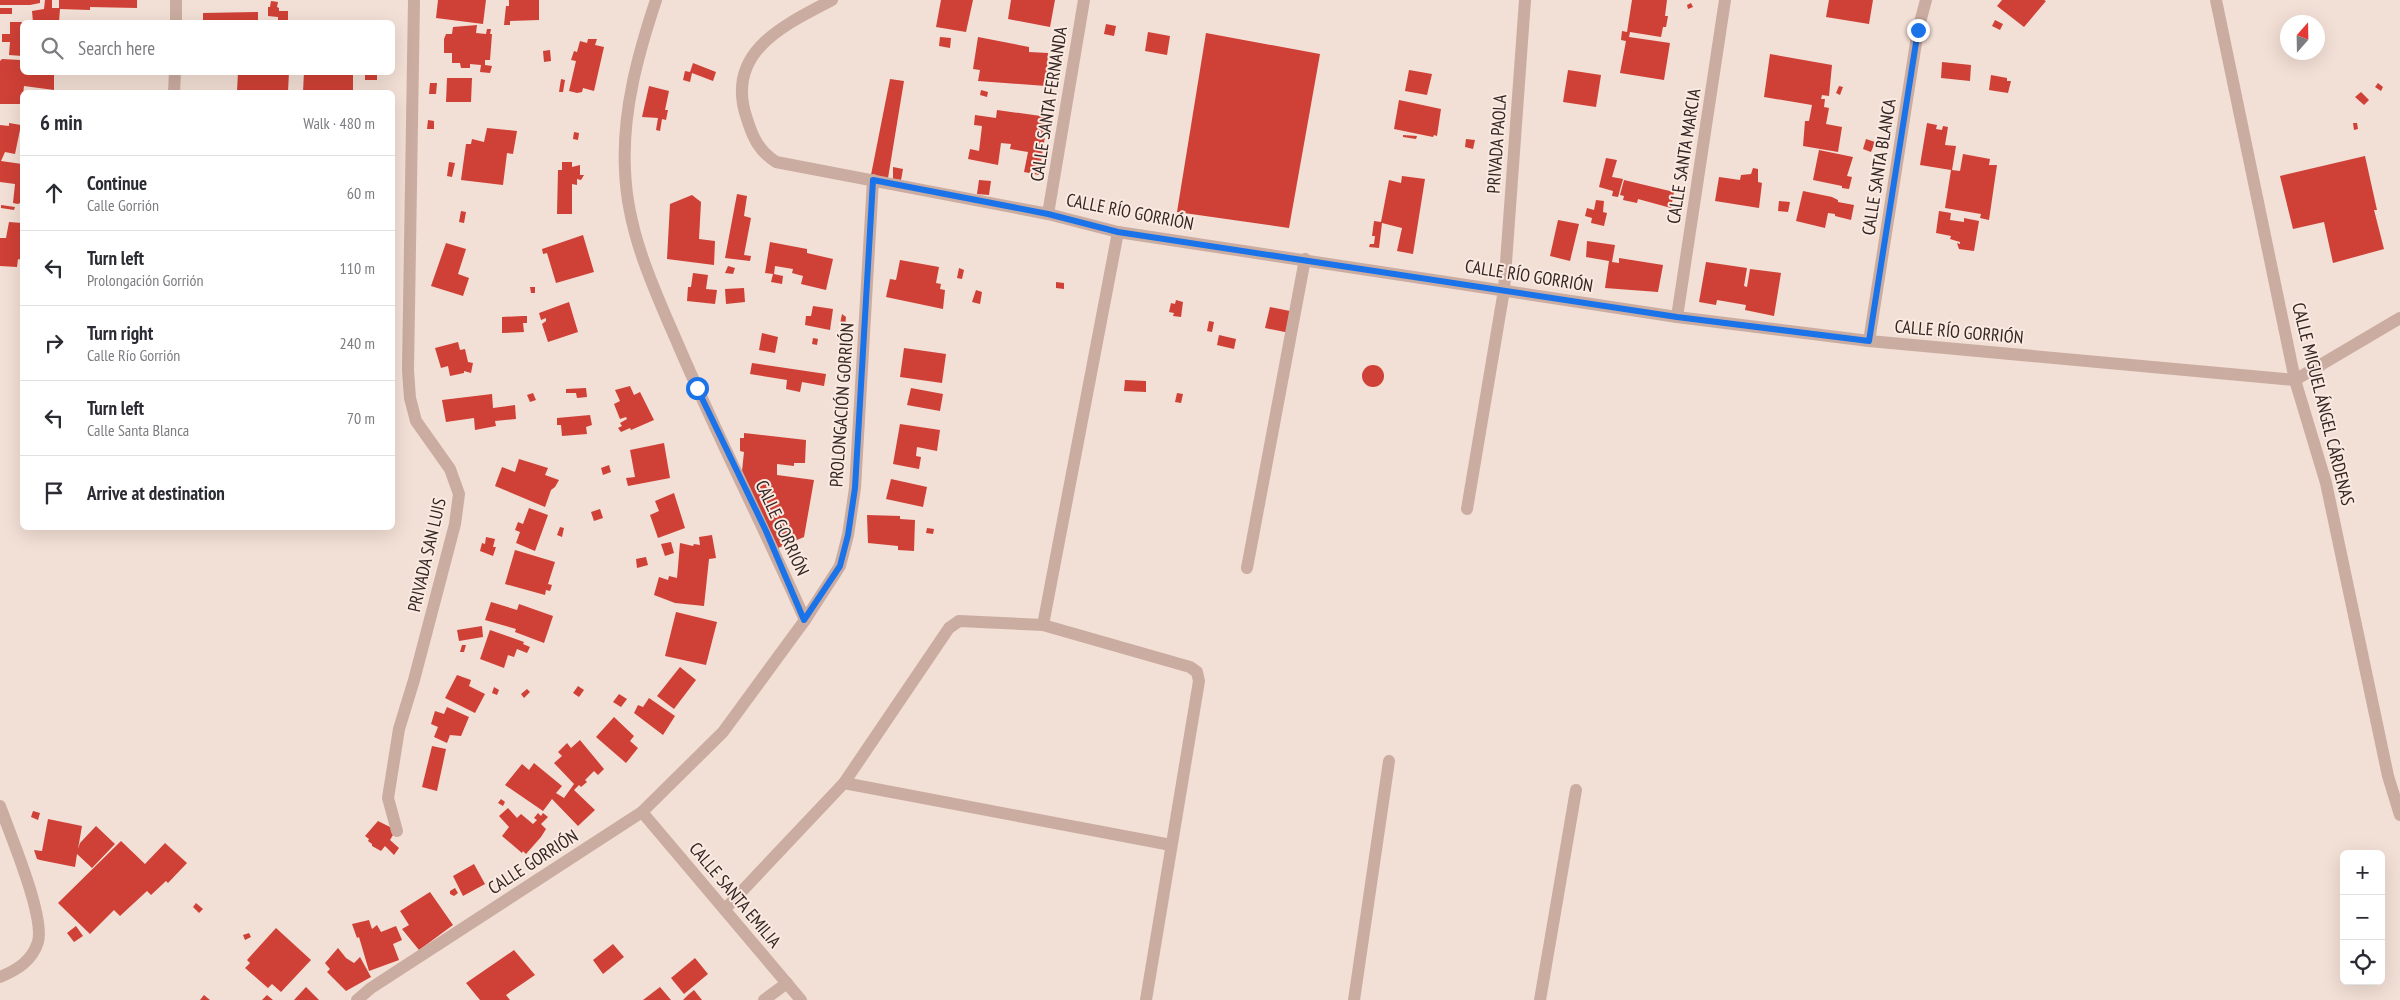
<!DOCTYPE html>
<html lang="en">
<head>
<meta charset="utf-8">
<style>
	body { margin:0; font-family:"PT Sans Narrow",sans-serif; background:#f7f7f7; color:#2b2b33 }
	.controls { position:absolute; right:15px; bottom:15px; display:grid; overflow:hidden; border-radius:8px; box-shadow:0 5px 20px #0002 }
	.controls button { width:45px; height:45px; display:grid; place-items:center; padding:0; border:0; border-bottom:1px solid #e1e1e2; background:#fff; color:#2b2b33; font:25px sans-serif }
	.compass { position:absolute; left:2280px; top:15px; width:45px; height:45px; border-radius:50%; background:#fff; box-shadow:0 5px 20px #0002; rotate:20deg }
	.stop { position:absolute; width:15px; height:15px; margin:-11px; border:4px solid #1a73e8; border-radius:50%; background:#fff }
	.stop.end { background:#1a73e8; border-color:#fff; box-shadow:0 1px 5px #0008 }
	.list { margin:0; padding:0; list-style:none }
	h2 { display:flex; justify-content:space-between; align-items:center; height:65px; margin:0; padding:0 20px; font-size:21px }
	h2 small { font-size:16px; font-weight:400; color:#7c7c81 }
	.list li { display:grid; grid-template-columns:32px 1fr auto; gap:15px; align-items:center; box-sizing:border-box; height:75px; padding:0 20px; border-top:1px solid #e1e1e2 }
	.list b { display:block; font-size:19px; white-space:nowrap }
	.list p { margin:0; font-size:16px; white-space:nowrap; color:#7c7c81 }
	.list em { font-size:16px; font-style:normal; color:#7c7c81 }
	.icon { flex:none; width:28px; height:28px; fill:none; stroke:currentColor; stroke-width:2; stroke-linecap:round; stroke-linejoin:round }
	.map { position:relative; flex:none; width:2400px; height:1000px; overflow:hidden }
	.search { position:absolute; background:#fff; box-shadow:0 5px 20px #0002; left:20px; top:20px; width:375px; height:55px; display:flex; align-items:center; gap:12px; box-sizing:border-box; padding:0 18px; border-radius:8px; color:#7c7c81; font-size:19px }
	.panel { position:absolute; background:#fff; box-shadow:0 5px 20px #0002; left:20px; top:90px; width:375px; height:440px; border-radius:8px }
	.map>svg:first-child { display:block }
	.building { fill:#cf4036 }
	.lines { fill:none; stroke-linecap:round; stroke-linejoin:round }
	.minor { stroke:#cbaca0; stroke-width:12 }
	.route { stroke:#1a73e8; stroke-width:6 }
	.labels { text-anchor:middle; stroke-width:4; stroke-linejoin:round; paint-order:stroke }
	.street-label { font-size:18px; fill:#342624; stroke:#faeae1 }
</style>
</head>
<body>
<div class="map">
<svg width="2400" height="1000" viewBox="0 0 2400 1000">
	<rect width="100%" height="100%" fill="#f2dfd5"/>
	<g class="building">
		<polygon points="0,0 40,0 40,3 30,5 0,5"/>
		<polygon points="45,0 52,0 52,8 59,8 59,0 137,0 137,8 90,7 90,10 60,9 59,22 33,22 32,11 44,9"/>
		<polygon points="438,0 486,0 483,24 436,18"/>
		<polygon points="509,0 539,0 539,20 510,21 510,25 504,25 506,6 509,6"/>
		<polygon points="941,0 973,0 966,32 936,27"/>
		<polygon points="1011,0 1055,0 1050,27 1008,19"/>
		<polygon points="1632,0 1667,0 1665,16 1668,16 1666,27 1663,27 1661,37 1630,32 1629,37 1670,43 1664,80 1620,73 1626,41 1621,40 1622,31 1627,32"/>
		<polygon points="1829,0 1873,0 1869,24 1826,17"/>
		<polygon points="2002,0 2044,0 2046,1 2024,27 1997,6"/>
		<polygon points="271,1 278,2 277,7 279,8 279,11 288,11 288,22 278,22 278,17 268,16 268,7 270,7"/>
		<polygon points="1691,3 1693,7 1688,9 1687,5"/>
		<rect x="0" y="8" width="12" height="6"/>
		<polygon points="258,12 258,22 203,22 203,13"/>
		<polygon points="1995,20 2003,24 2000,30 1992,26"/>
		<polygon points="10,22 22,22 22,56 9,55 10,42 2,42 2,34 10,34"/>
		<polygon points="1106,24 1116,26 1114,36 1104,34"/>
		<polygon points="477,25 476,33 486,34 487,29 491,29 490,34 492,34 490,60 485,60 485,65 492,66 490,73 480,72 481,65 470,64 470,68 461,68 460,63 452,63 452,53 444,53 444,39 446,34 452,34 453,27"/>
		<polygon points="1148,32 1170,36 1167,55 1145,51"/>
		<polygon points="1206,33 1320,54 1289,228 1177,212"/>
		<polygon points="940,37 951,38 950,48 939,46"/>
		<polygon points="978,37 1029,47 1029,52 1048,53 1046,86 978,81 980,70 973,69"/>
		<polygon points="588,39 597,39 595,45 604,47 594,91 583,88 582,92 577,93 569,91 576,61 571,60 574,51 577,52 580,41 587,43"/>
		<polygon points="550,50 551,61 544,62 543,51"/>
		<polygon points="1770,54 1832,65 1829,96 1822,95 1821,99 1825,99 1824,107 1829,108 1826,124 1842,127 1838,152 1803,146 1805,121 1809,121 1812,105 1764,97"/>
		<polygon points="2,59 21,60 22,72 54,72 54,90 24,86 22,104 0,104 0,61"/>
		<polygon points="1942,62 1971,65 1970,81 1941,78"/>
		<polygon points="693,63 716,72 713,81 692,73 690,82 683,80 685,71 690,72"/>
		<polygon points="1409,70 1432,74 1427,95 1405,91"/>
		<polygon points="1568,70 1601,75 1596,107 1563,102"/>
		<polygon points="238,72 289,72 288,92 237,92"/>
		<polygon points="304,72 353,72 353,92 303,92"/>
		<rect x="365" y="72" width="12" height="8"/>
		<polygon points="1991,75 2007,78 2007,81 2011,81 2008,93 1989,90"/>
		<polygon points="447,78 472,78 471,102 446,102"/>
		<polygon points="561,79 565,80 563,92 559,92"/>
		<polygon points="890,79 904,81 888,178 871,175"/>
		<polygon points="430,83 437,83 436,94 429,94"/>
		<polygon points="2378,83 2383,87 2381,91 2375,87"/>
		<polygon points="649,86 669,91 665,110 668,110 666,120 662,119 660,131 656,130 658,118 642,117"/>
		<polygon points="1839,86 1843,87 1840,95 1836,93"/>
		<polygon points="981,90 988,92 987,97 980,95"/>
		<polygon points="2361,92 2369,100 2364,105 2355,97"/>
		<polygon points="1399,100 1441,109 1437,136 1434,135 1433,137 1394,129"/>
		<polygon points="997,110 1048,117 1039,175 1024,172 1028,152 1010,149 1011,144 1001,143 998,165 968,159 970,149 979,151 982,126 974,125 975,115 996,118"/>
		<polygon points="428,120 434,121 434,129 427,129"/>
		<polygon points="9,123 21,125 15,154 5,152 1,161 22,164 22,202 18,204 13,203 15,184 0,182 0,125 9,126"/>
		<polygon points="1927,123 1937,125 1936,129 1942,130 1943,126 1948,127 1945,145 1956,146 1952,170 1960,171 1963,154 1990,159 1989,165 1997,165 1989,220 1980,218 1981,214 1945,208 1951,170 1920,165"/>
		<polygon points="2353,123 2357,123 2358,129 2354,130"/>
		<polygon points="487,128 517,131 513,154 507,153 503,185 461,180 466,144 471,144 472,139 484,142"/>
		<polygon points="574,132 579,133 578,140 573,139"/>
		<polygon points="1403,135 1417,136 1416,139 1403,137"/>
		<polygon points="1466,139 1475,140 1473,149 1465,147"/>
		<polygon points="1866,139 1875,142 1871,152 1863,149"/>
		<polygon points="1819,150 1853,157 1847,176 1852,177 1849,189 1842,188 1842,186 1813,180"/>
		<polygon points="2365,156 2377,210 2374,210 2384,249 2333,263 2324,222 2293,229 2280,176"/>
		<polygon points="1606,158 1617,160 1612,177 1623,179 1618,197 1612,196 1613,191 1599,187"/>
		<polygon points="449,162 455,163 452,177 447,176"/>
		<polygon points="562,162 572,162 572,167 580,165 580,175 584,175 581,180 577,179 577,185 572,184 572,214 557,214 558,170 562,170"/>
		<polygon points="893,167 903,169 901,180 893,179"/>
		<polygon points="1753,168 1758,169 1758,182 1762,183 1759,208 1715,201 1719,177 1740,180 1741,175 1751,174"/>
		<polygon points="1402,176 1425,179 1413,254 1397,251 1402,228 1382,223 1379,248 1369,247 1370,244 1374,244 1375,236 1372,236 1374,221 1381,222 1389,180 1401,183"/>
		<polygon points="979,180 991,181 989,195 977,194"/>
		<polygon points="1624,180 1674,192 1671,208 1638,199 1637,203 1623,200 1624,196 1620,195"/>
		<polygon points="1803,191 1832,197 1838,200 1838,202 1854,205 1851,220 1835,216 1835,214 1828,213 1825,228 1796,221"/>
		<polygon points="737,194 747,196 744,216 751,218 744,255 751,256 750,261 725,258"/>
		<polygon points="692,195 701,202 699,239 715,241 714,265 667,259 670,204"/>
		<polygon points="1596,200 1604,201 1603,212 1607,213 1604,226 1591,223 1592,218 1585,216 1587,208 1594,210"/>
		<polygon points="1779,201 1790,202 1788,212 1778,211"/>
		<polygon points="1,205 15,207 14,210 1,208"/>
		<polygon points="461,211 466,212 464,223 459,222"/>
		<polygon points="1939,211 1951,213 1950,220 1964,222 1964,218 1979,221 1974,251 1959,249 1957,243 1960,244 1960,242 1950,239 1951,236 1936,233"/>
		<polygon points="1558,220 1579,224 1570,261 1550,256"/>
		<polygon points="9,222 22,223 22,260 18,259 17,267 0,266 0,238 6,238"/>
		<polygon points="583,235 594,272 556,283 547,253 543,254 542,249"/>
		<polygon points="1587,241 1615,245 1612,262 1619,263 1619,258 1663,265 1658,292 1605,288 1609,261 1586,257"/>
		<polygon points="770,242 807,249 807,253 833,259 826,290 801,284 803,276 792,273 793,269 775,266 774,274 783,276 782,284 771,282 773,274 765,273"/>
		<polygon points="446,243 466,249 458,274 469,278 463,296 431,286"/>
		<polygon points="900,260 939,267 936,283 941,284 940,289 945,290 943,309 886,297 890,279 896,280"/>
		<polygon points="1706,262 1747,268 1744,286 1747,287 1750,269 1781,273 1774,316 1745,310 1746,305 1717,300 1716,305 1699,302"/>
		<polygon points="728,266 735,268 733,274 725,273"/>
		<polygon points="959,268 964,270 962,279 957,278"/>
		<polygon points="693,273 708,275 706,289 717,290 715,304 687,301 688,287 691,287"/>
		<polygon points="1056,282 1064,283 1064,289 1056,288"/>
		<polygon points="530,287 535,287 535,293 531,293"/>
		<polygon points="744,288 745,302 726,304 725,289"/>
		<polygon points="976,290 982,292 980,304 972,302"/>
		<polygon points="1176,300 1183,302 1181,317 1173,316 1174,313 1169,312 1171,303 1175,304"/>
		<polygon points="569,302 578,332 548,342 542,324 546,321 546,318 541,320 539,313"/>
		<polygon points="813,306 833,309 830,330 805,325 806,316 811,316"/>
		<polygon points="1270,307 1295,312 1290,333 1265,328"/>
		<polygon points="842,314 846,317 845,326 840,324"/>
		<polygon points="523,316 527,316 527,323 523,323 524,332 502,333 502,317"/>
		<polygon points="1209,321 1214,322 1212,332 1207,331"/>
		<polygon points="762,333 778,337 775,353 759,350"/>
		<polygon points="1219,335 1236,339 1234,349 1217,345"/>
		<polygon points="813,338 818,339 817,345 812,344"/>
		<polygon points="458,342 460,350 465,349 468,362 473,363 471,373 464,371 464,373 450,376 448,366 441,368 435,348"/>
		<polygon points="904,348 946,354 942,383 900,377"/>
		<polygon points="752,363 826,374 824,386 802,382 800,392 786,389 787,380 750,374"/>
		<circle cx="1373" cy="376" r="11"/>
		<polygon points="1125,380 1146,381 1146,392 1124,391"/>
		<polygon points="630,386 634,395 640,392 654,420 631,430 630,428 621,432 618,428 622,426 620,423 627,419 626,417 620,419 614,404 620,401 615,390"/>
		<polygon points="586,388 587,397 577,398 576,393 566,393 566,389"/>
		<polygon points="911,388 943,394 940,411 907,405"/>
		<polygon points="533,393 536,400 530,402 527,395"/>
		<polygon points="1177,393 1183,394 1181,403 1175,402"/>
		<polygon points="492,394 493,408 515,405 516,419 495,421 496,426 475,430 474,418 446,422 442,400"/>
		<polygon points="590,415 592,425 586,427 587,434 562,436 561,425 557,425 557,418"/>
		<polygon points="900,424 940,430 937,451 917,447 916,456 921,457 919,469 893,464"/>
		<polygon points="744,433 806,440 805,463 794,463 794,466 777,464 777,475 814,480 804,537 771,551 742,471 744,452 740,451 740,438 744,438"/>
		<polygon points="664,443 670,478 628,486 626,478 635,477 630,450"/>
		<polygon points="519,459 548,468 545,475 559,480 555,487 551,490 545,507 495,486 502,467 515,472"/>
		<polygon points="609,465 611,472 603,475 601,468"/>
		<polygon points="891,479 927,487 923,507 886,499"/>
		<polygon points="674,493 685,528 658,538 650,515 659,511 655,501"/>
		<polygon points="529,508 548,515 535,551 516,543 520,532 515,530 518,522 523,524"/>
		<polygon points="600,509 603,518 594,521 591,512"/>
		<polygon points="867,515 900,516 900,519 915,520 914,551 898,550 898,546 868,543"/>
		<polygon points="560,527 564,528 562,537 557,535"/>
		<polygon points="927,528 934,529 933,534 926,533"/>
		<polygon points="712,535 716,558 709,559 704,606 675,603 654,595 659,577 668,580 669,576 677,578 680,543 693,546 694,544 700,545 699,537"/>
		<polygon points="486,537 495,539 493,547 496,547 493,556 480,551 482,543 485,544"/>
		<polygon points="671,542 674,553 665,556 661,544"/>
		<polygon points="515,550 555,562 548,584 552,585 550,591 546,590 545,595 505,584"/>
		<polygon points="646,557 648,565 637,568 636,559"/>
		<polygon points="491,602 517,610 519,604 553,616 544,643 515,632 516,629 485,620"/>
		<polygon points="676,612 717,622 706,665 665,656"/>
		<polygon points="482,626 483,637 459,641 457,630"/>
		<polygon points="490,630 524,642 523,644 530,647 527,653 517,649 514,657 508,655 504,668 480,659"/>
		<polygon points="462,645 466,645 464,652 460,652"/>
		<polygon points="680,667 696,680 674,709 657,696"/>
		<polygon points="457,675 471,680 469,686 485,694 475,713 445,698"/>
		<polygon points="578,686 584,690 579,697 573,693"/>
		<polygon points="494,687 499,690 497,695 492,693"/>
		<polygon points="527,689 530,692 524,698 521,694"/>
		<polygon points="619,694 627,699 621,707 613,702"/>
		<polygon points="649,698 675,716 663,735 634,713 638,705 643,707"/>
		<polygon points="447,707 469,717 461,736 450,735 447,743 434,737 438,727 431,724 435,711 444,714"/>
		<polygon points="614,717 634,736 630,741 638,748 626,763 596,737"/>
		<polygon points="580,740 604,769 598,775 594,771 585,780 587,782 581,787 579,785 574,790 595,810 578,826 552,799 543,811 505,785 522,764 529,770 534,763 562,786 556,793 564,798 574,784 554,763 562,756 558,752 567,743 571,748"/>
		<polygon points="432,746 446,749 437,791 422,787"/>
		<polygon points="501,799 505,802 503,806 498,803"/>
		<polygon points="508,808 517,818 521,814 533,824 537,820 534,818 538,813 541,816 543,813 548,817 541,824 546,829 541,837 526,854 523,851 522,853 502,836 509,827 499,816"/>
		<polygon points="33,811 40,813 38,820 31,817"/>
		<polygon points="48,819 82,826 78,849 80,843 96,826 115,844 92,868 77,854 75,867 40,860 37,859 34,850 42,851"/>
		<polygon points="378,821 396,830 390,840 399,848 394,855 385,846 381,851 372,846 372,844 368,841 369,839 365,836"/>
		<polygon points="121,841 145,864 165,843 187,863 168,883 166,881 151,895 147,891 120,916 114,910 90,934 58,903"/>
		<polygon points="474,864 485,884 463,896 453,876"/>
		<polygon points="455,888 458,893 454,896 450,894 450,891"/>
		<polygon points="430,892 453,925 419,950 402,929 409,925 400,911"/>
		<polygon points="196,903 203,909 199,913 193,907"/>
		<polygon points="369,920 372,929 377,925 381,932 396,926 402,940 393,944 399,960 369,971 359,937 357,938 352,924"/>
		<polygon points="76,926 83,936 74,942 67,933"/>
		<polygon points="276,928 311,960 281,992 272,984 268,988 245,968 250,963 247,960"/>
		<polygon points="249,933 251,937 245,940 243,935"/>
		<polygon points="613,944 624,957 603,974 593,960"/>
		<polygon points="338,948 346,958 354,963 360,957 371,977 346,991 327,972 330,969 325,963"/>
		<polygon points="514,950 535,975 506,995 510,1000 480,1000 466,983"/>
		<polygon points="695,958 708,974 684,994 671,978"/>
		<polygon points="306,987 319,1000 294,1000"/>
		<polygon points="660,987 671,1000 643,1000"/>
		<polygon points="694,990 702,1000 683,1000 688,995"/>
		<polygon points="204,995 210,1000 200,1000"/>
		<polygon points="267,995 273,1000 262,1000"/>
	</g>
	<g class="lines">
		<g class="minor">
			<path d="M656,0C638,54 622,112 625,170C627,231 653,287 677,342C717,436 764,527 805,620"/>
			<path d="M832,0C782,26 724,53 747,119C753,138 759,151 776,162L1048,214L1118,232L1677,317L1869,341L2295,380L2400,318"/>
			<polyline points="2216,0 2295,380 2326,483 2388,776 2400,815"/>
			<polyline points="176,22 176,0"/>
			<polyline points="174,92 175,72"/>
			<polyline points="1048,214 1084,0"/>
			<polyline points="1677,317 1725,0"/>
			<polyline points="1869,341 1918,30 1926,0"/>
			<polyline points="1467,509 1504,290 1525,0"/>
			<polyline points="1247,568 1305,259"/>
			<polyline points="1043,625 1118,232"/>
			<polyline points="844,783 1171,845"/>
			<path d="M0,806C10,834 45,916 38,942C32,961 17,970 0,977"/>
			<polyline points="642,812 801,1000"/>
			<polyline points="397,831 388,798 399,729 414,680 455,524 459,494 450,469 416,421 410,398 408,370 414,0"/>
			<polyline points="725,909 844,783 949,628 959,621 1043,625 1190,667 1197,672 1199,681 1146,1000"/>
			<polyline points="357,1000 371,988 642,812 723,732 805,620 840,566 848,535 855,488 873,180"/>
			<polyline points="764,1000 787,983"/>
			<polyline points="1354,1000 1389,761"/>
			<polyline points="1540,1000 1576,790"/>
		</g>
	</g>
	<g class="lines">
		<polyline class="route" points="697,388 766,531 804,620 840,566 848,535 855,488 873,180 1048,214 1118,232 1677,317 1869,341 1918,30"/>
	</g>
	<g class="labels">
		<g class="street-label">
			<text transform="translate(1049 104) rotate(-81)" y="6">CALLE SANTA FERNANDA</text>
			<text transform="translate(1497 144) rotate(-86)" y="6">PRIVADA PAOLA</text>
			<text transform="translate(1684 156) rotate(-81)" y="6">CALLE SANTA MARCIA</text>
			<text transform="translate(1879 167) rotate(-81)" y="6">CALLE SANTA BLANCA</text>
			<text transform="translate(1130 212) rotate(11)" y="6">CALLE RÍO GORRIÓN</text>
			<text transform="translate(1529 276) rotate(9)" y="6">CALLE RÍO GORRIÓN</text>
			<text transform="translate(1959 332) rotate(5)" y="6">CALLE RÍO GORRIÓN</text>
			<text transform="translate(2323 404) rotate(76)" y="6">CALLE MIGUEL ÁNGEL CÁRDENAS</text>
			<text transform="translate(842 405) rotate(-86)" y="6">PROLONGACIÓN GORRIÓN</text>
			<text transform="translate(782 528) rotate(65)" y="6">CALLE GORRIÓN</text>
			<text transform="translate(427 555) rotate(-77)" y="6">PRIVADA SAN LUIS</text>
			<text transform="translate(533 862) rotate(-33)" y="6">CALLE GORRIÓN</text>
			<text transform="translate(735 895) rotate(50)" y="6">CALLE SANTA EMILIA</text>
		</g>
	</g>
</svg>
<div class="controls">
<button>+</button>
<button>−</button>
<button><svg class="icon" aria-label="locate" viewBox="0 0 24 24"><circle cx="12" cy="12" r="6"/><path d="M12 2v4M12 18v4M2 12h4M18 12h4"/></svg></button>
</div>
<svg class="compass" viewBox="-18 -18 36 36"><path d="M0-13l5 13h-10z" fill="#e53935"/><path d="M0 13l5-13h-10z" fill="#7c7c81"/></svg>
<div class="stop" style="left:697px;top:388px"></div>
<div class="stop end" style="left:1918px;top:30px"></div>
<div class="search"><svg class="icon" aria-label="search" viewBox="0 0 24 24"><circle cx="10" cy="10" r="6"/><path d="M15 15l6 6"/></svg>Search here</div>
<section class="panel">
<h2>6 min<small>Walk · 480 m</small></h2>
<ul class="list">
<li><svg class="icon" aria-label="ahead" viewBox="0 0 24 24"><path d="M12 20V5M6 11l6-6 6 6"/></svg><div><b>Continue</b><p>Calle Gorrión</p></div><em>60 m</em></li>
<li><svg class="icon" aria-label="left" viewBox="0 0 24 24"><path d="M17 20v-9H6M10 6l-5 5 5 5"/></svg><div><b>Turn left</b><p>Prolongación Gorrión</p></div><em>110 m</em></li>
<li><svg class="icon" aria-label="right" viewBox="0 0 24 24"><path d="M7 20v-9h11M14 6l5 5-5 5"/></svg><div><b>Turn right</b><p>Calle Río Gorrión</p></div><em>240 m</em></li>
<li><svg class="icon" aria-label="left" viewBox="0 0 24 24"><path d="M17 20v-9H6M10 6l-5 5 5 5"/></svg><div><b>Turn left</b><p>Calle Santa Blanca</p></div><em>70 m</em></li>
<li><svg class="icon" aria-label="arrive" viewBox="0 0 24 24"><path d="M6 21V4h12l-3 4 3 4H6"/></svg><div><b>Arrive at destination</b></div></li>
</ul>
</section>
</div>
</body>
</html>
